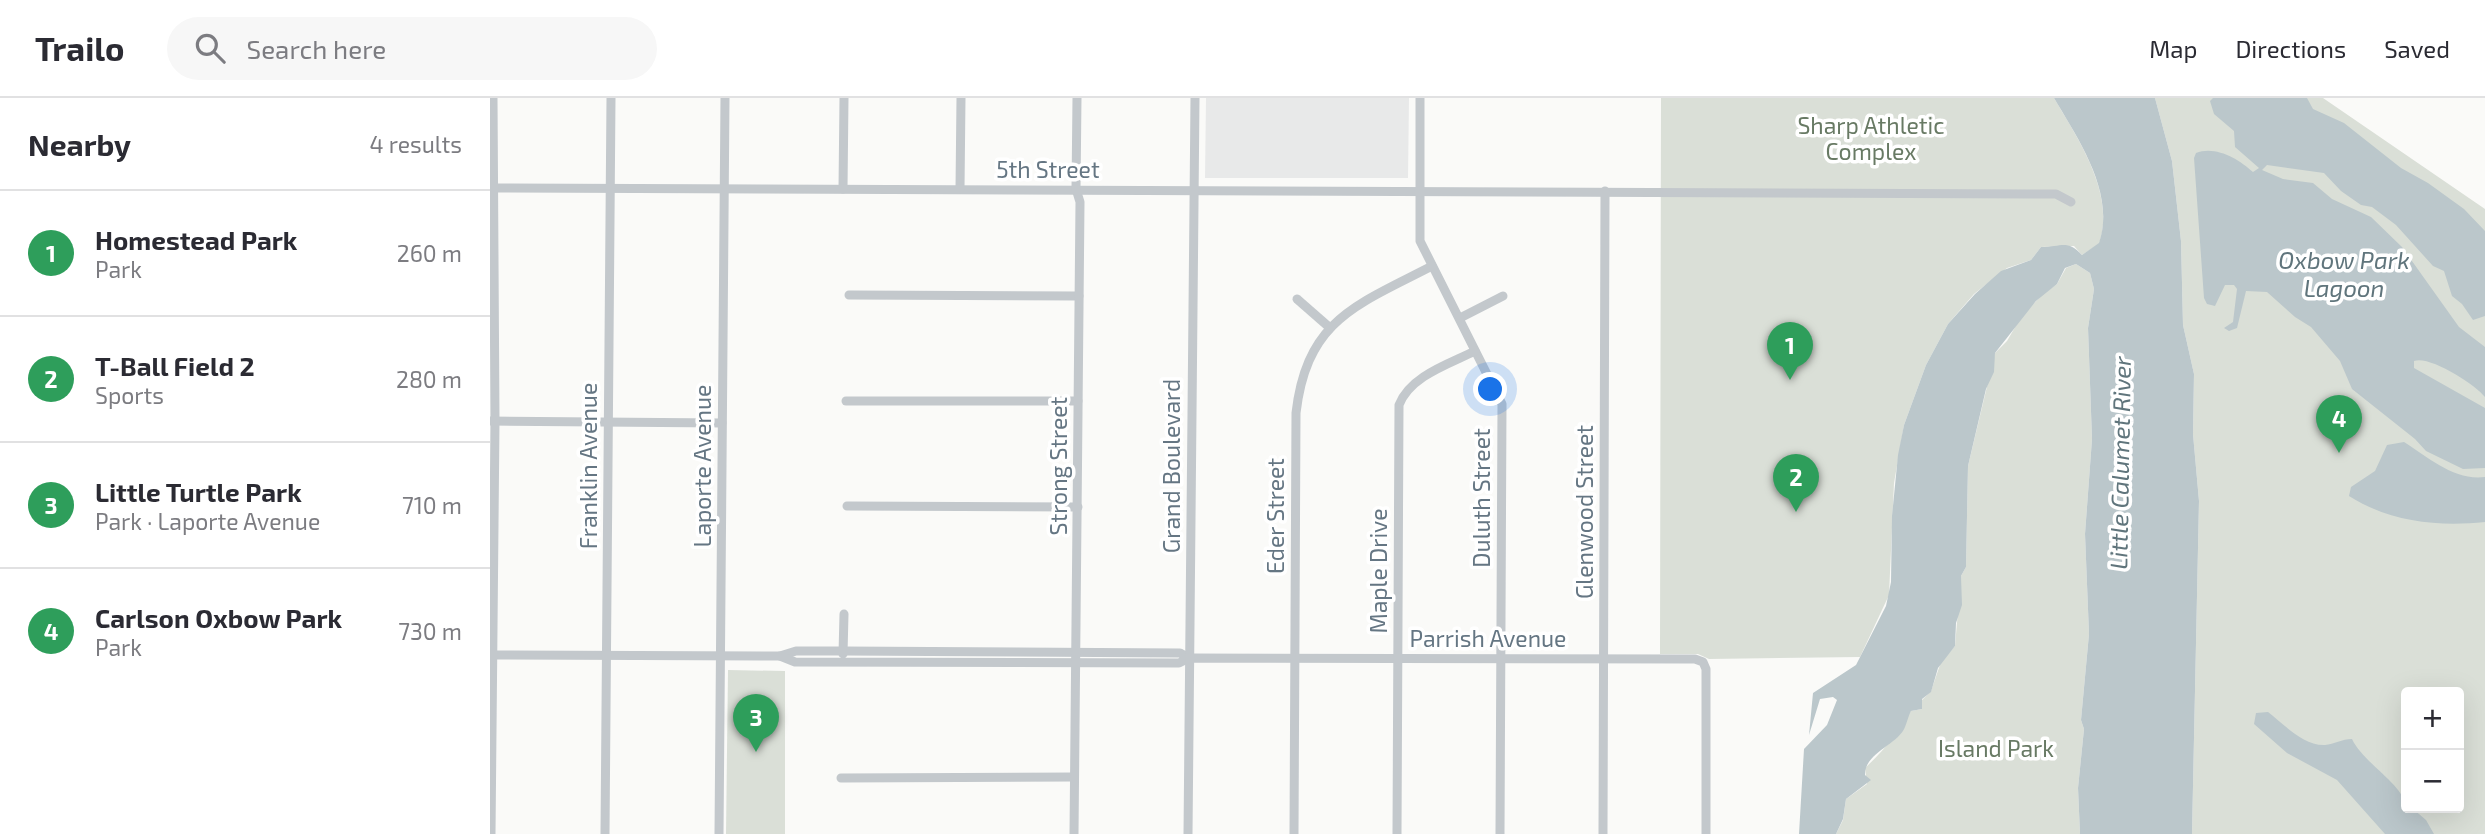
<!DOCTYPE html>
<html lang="en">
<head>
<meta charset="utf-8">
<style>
	body { margin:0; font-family:"Exo 2",sans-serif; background:#f7f7f7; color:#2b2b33 }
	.controls { position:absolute; right:21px; bottom:21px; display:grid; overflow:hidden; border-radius:7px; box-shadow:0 7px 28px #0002 }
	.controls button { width:63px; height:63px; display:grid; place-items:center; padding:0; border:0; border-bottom:2px solid #e1e1e2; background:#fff; color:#2b2b33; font:35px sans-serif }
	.you { position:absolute; left:1001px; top:292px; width:24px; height:24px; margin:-18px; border:5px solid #fff; border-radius:50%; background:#1a73e8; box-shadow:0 0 0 10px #1a73e833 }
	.badge { display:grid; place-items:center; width:46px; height:46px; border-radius:50%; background:#2563eb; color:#fff; font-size:23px; font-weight:700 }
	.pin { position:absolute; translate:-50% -58px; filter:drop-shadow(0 2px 4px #0008) }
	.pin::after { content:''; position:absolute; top:37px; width:24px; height:21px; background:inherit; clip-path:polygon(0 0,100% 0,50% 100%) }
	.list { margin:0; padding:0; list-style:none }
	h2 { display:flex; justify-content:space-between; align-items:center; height:91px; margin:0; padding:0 28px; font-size:30px }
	h2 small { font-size:23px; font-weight:400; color:#7c7c81 }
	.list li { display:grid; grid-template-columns:46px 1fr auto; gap:21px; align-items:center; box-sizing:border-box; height:126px; padding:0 28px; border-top:2px solid #e1e1e2 }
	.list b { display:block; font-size:26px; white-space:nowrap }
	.list p { margin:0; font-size:23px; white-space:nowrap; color:#7c7c81 }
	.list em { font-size:23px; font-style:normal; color:#7c7c81 }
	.icon { flex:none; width:38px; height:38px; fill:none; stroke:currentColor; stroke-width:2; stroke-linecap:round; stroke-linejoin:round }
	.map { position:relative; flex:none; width:1995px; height:736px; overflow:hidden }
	header { display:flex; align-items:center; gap:42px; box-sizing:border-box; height:98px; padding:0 35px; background:#fff; border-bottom:2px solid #e1e1e2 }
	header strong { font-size:33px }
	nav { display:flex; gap:38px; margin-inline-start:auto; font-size:24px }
	.search { width:490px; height:63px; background:#f7f7f7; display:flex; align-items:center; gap:18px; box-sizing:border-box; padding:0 24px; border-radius:38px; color:#7c7c81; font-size:26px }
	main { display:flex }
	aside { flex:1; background:#fff }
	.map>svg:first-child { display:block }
	.built { fill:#e8e9e9 }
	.green { fill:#dadfd7; fill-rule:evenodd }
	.water { fill:#bbc7cb }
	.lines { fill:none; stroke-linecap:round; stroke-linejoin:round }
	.minor { stroke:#c3c8cc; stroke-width:9 }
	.labels { text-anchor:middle; stroke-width:7; stroke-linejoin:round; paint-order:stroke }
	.park-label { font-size:23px; fill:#687a64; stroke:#fff }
	.street-label { font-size:23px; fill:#657683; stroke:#fff }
	.water-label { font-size:24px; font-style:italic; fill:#60757c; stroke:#fff }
</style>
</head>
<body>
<header>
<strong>Trailo</strong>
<div class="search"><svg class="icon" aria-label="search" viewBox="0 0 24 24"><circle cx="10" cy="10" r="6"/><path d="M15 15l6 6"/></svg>Search here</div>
<nav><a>Map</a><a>Directions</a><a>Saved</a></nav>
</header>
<main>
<aside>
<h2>Nearby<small>4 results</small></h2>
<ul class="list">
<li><span class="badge" style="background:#2e9e5b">1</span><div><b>Homestead Park</b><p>Park</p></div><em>260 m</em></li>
<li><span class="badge" style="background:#2e9e5b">2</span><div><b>T-Ball Field 2</b><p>Sports</p></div><em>280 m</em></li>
<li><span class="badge" style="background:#2e9e5b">3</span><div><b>Little Turtle Park</b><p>Park · Laporte Avenue</p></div><em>710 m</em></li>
<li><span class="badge" style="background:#2e9e5b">4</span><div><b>Carlson Oxbow Park</b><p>Park</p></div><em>730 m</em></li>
</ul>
</aside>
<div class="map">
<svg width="1995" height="736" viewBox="0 0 1995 736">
	<rect width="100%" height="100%" fill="#fafaf8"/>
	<polygon class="built" points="716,0 919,0 918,80 715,80"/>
	<g class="green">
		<path d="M1171,0H1564C1588,41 1626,96 1609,146L1592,157L1584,148L1551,149L1541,162L1517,170L1484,196L1458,226L1436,267L1414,327L1404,385L1399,497L1370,559L1219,561L1208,556H1170Z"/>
		<path d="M1665,0H1833L1995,111V736H1702L1709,403L1703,336L1704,276L1693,227L1691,143L1682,63ZM1916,594H1969V710H1916Z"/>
		<path d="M1586,166L1600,175L1604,191L1598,230L1602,341L1595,436L1599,536L1591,622L1594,631L1588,690L1590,736H1346L1353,722L1356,701L1377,686L1375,670C1394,652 1408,636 1421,613L1432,611V602L1441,593L1451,564L1465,548L1471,478L1476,469L1478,368L1505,255L1517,243L1531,219L1553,196L1567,186L1576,170Z"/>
		<polygon points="238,572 295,573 295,736 236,736"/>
	</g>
	<g class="water">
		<path d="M1564,0H1665L1682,63L1691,143L1693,227L1704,276L1703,336L1709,403L1702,736H1590L1588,690L1594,631L1591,622L1599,536L1595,436L1602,341L1598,230L1604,191L1600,175L1586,166L1575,170L1567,186L1546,203L1505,255L1504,274L1496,291L1478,368L1476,469L1471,478L1472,507L1466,525L1465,548L1448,570L1441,594L1432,601V611L1421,613C1418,619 1417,624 1415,629C1408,647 1374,655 1375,677L1381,682L1356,701L1353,721L1346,736H1309L1314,651L1337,627L1347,602L1343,599L1330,601L1319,637L1323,595L1366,567L1396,508L1401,484L1402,418L1408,357L1414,327L1436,267L1458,226L1485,196L1511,173L1541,162L1551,149C1572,149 1577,141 1592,157L1609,145C1626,95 1588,41 1564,0Z"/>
		<path d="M1723,0H1817L1823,11L1854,25L1911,70L1938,85L1974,111L1995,133V218L1983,222L1972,206L1962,198L1954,173L1943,168L1906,127L1882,109L1871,107L1851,93L1834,75L1777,67L1772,72L1793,81L1823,85L1842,101L1881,119L1912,149L1969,229L1995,249V299C1985,286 1939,257 1924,263V270L1995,310V370L1973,371L1936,353L1925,341L1862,291L1850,263L1821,229L1805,219L1777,194L1756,193L1747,230L1739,233L1734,230L1743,224L1747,191L1744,187H1735L1725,208L1717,206L1714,200L1704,60L1706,55C1725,47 1749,61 1763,74L1769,70L1745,49L1744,33L1724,16L1720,3Z"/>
		<path d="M1914,344C1939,360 1965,383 1995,379V424C1948,429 1900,424 1859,398L1861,389L1885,373L1897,347Z"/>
		<path d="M1778,614C1794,626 1813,648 1835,647C1844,646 1852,641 1862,641C1873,665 1916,688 1916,710H1922L1936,722L1944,736H1895L1847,682L1797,655L1764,626L1766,615Z"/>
	</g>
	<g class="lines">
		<g class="minor">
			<polyline points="930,0 930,143 1012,306 1010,736"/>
			<polyline points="0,90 1566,96 1581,104"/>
			<polyline points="353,91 354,0"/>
			<polyline points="470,91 471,0"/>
			<polyline points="359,197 589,198"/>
			<polyline points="807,201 839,229"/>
			<polyline points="970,220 1013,198"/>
			<polyline points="356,303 588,303"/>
			<polyline points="0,323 232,325"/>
			<polyline points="357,408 588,409"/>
			<polyline points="353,556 354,516"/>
			<polyline points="0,557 290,558 306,553 353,553 690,555 699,560"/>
			<polyline points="290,558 305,564 689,565 699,560 1205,561 1213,564 1216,571 1216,736"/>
			<polyline points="351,680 584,679"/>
			<polyline points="1,736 5,323 3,0"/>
			<polyline points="115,736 121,0"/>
			<polyline points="229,736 235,0"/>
			<polyline points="584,736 590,104 586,91 587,0"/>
			<polyline points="698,736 705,0"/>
			<path d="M804,736L806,315C817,221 867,207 942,168"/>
			<path d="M907,736L909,307C920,278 959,266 985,253"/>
			<polyline points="1113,736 1115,93"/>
		</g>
	</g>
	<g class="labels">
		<g class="park-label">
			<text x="1381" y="36">Sharp Athletic<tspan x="1381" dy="26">Complex</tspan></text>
			<text x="1506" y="659">Island Park</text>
		</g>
		<g class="street-label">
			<text x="558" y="80">5th Street</text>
			<text transform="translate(99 368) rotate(-90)" y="8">Franklin Avenue</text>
			<text transform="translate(213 368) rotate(-90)" y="8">Laporte Avenue</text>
			<text transform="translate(569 368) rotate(-90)" y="8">Strong Street</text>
			<text transform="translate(682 368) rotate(-90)" y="8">Grand Boulevard</text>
			<text transform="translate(992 400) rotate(-90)" y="8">Duluth Street</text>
			<text transform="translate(1095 414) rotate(-90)" y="8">Glenwood Street</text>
			<text transform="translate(786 418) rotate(-90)" y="8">Eder Street</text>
			<text transform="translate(889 473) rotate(-90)" y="8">Maple Drive</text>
			<text x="998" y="549">Parrish Avenue</text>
		</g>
		<g class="water-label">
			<text x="1854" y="171">Oxbow Park<tspan x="1854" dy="28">Lagoon</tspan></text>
			<text transform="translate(1631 365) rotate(-89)" y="8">Little Calumet River</text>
		</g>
	</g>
</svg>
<div class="controls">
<button>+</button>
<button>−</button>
</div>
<div class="you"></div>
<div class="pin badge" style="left:1300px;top:282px;background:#2e9e5b">1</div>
<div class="pin badge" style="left:1306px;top:414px;background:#2e9e5b">2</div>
<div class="pin badge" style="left:266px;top:654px;background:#2e9e5b">3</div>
<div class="pin badge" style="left:1849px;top:355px;background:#2e9e5b">4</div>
</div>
</main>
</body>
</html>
